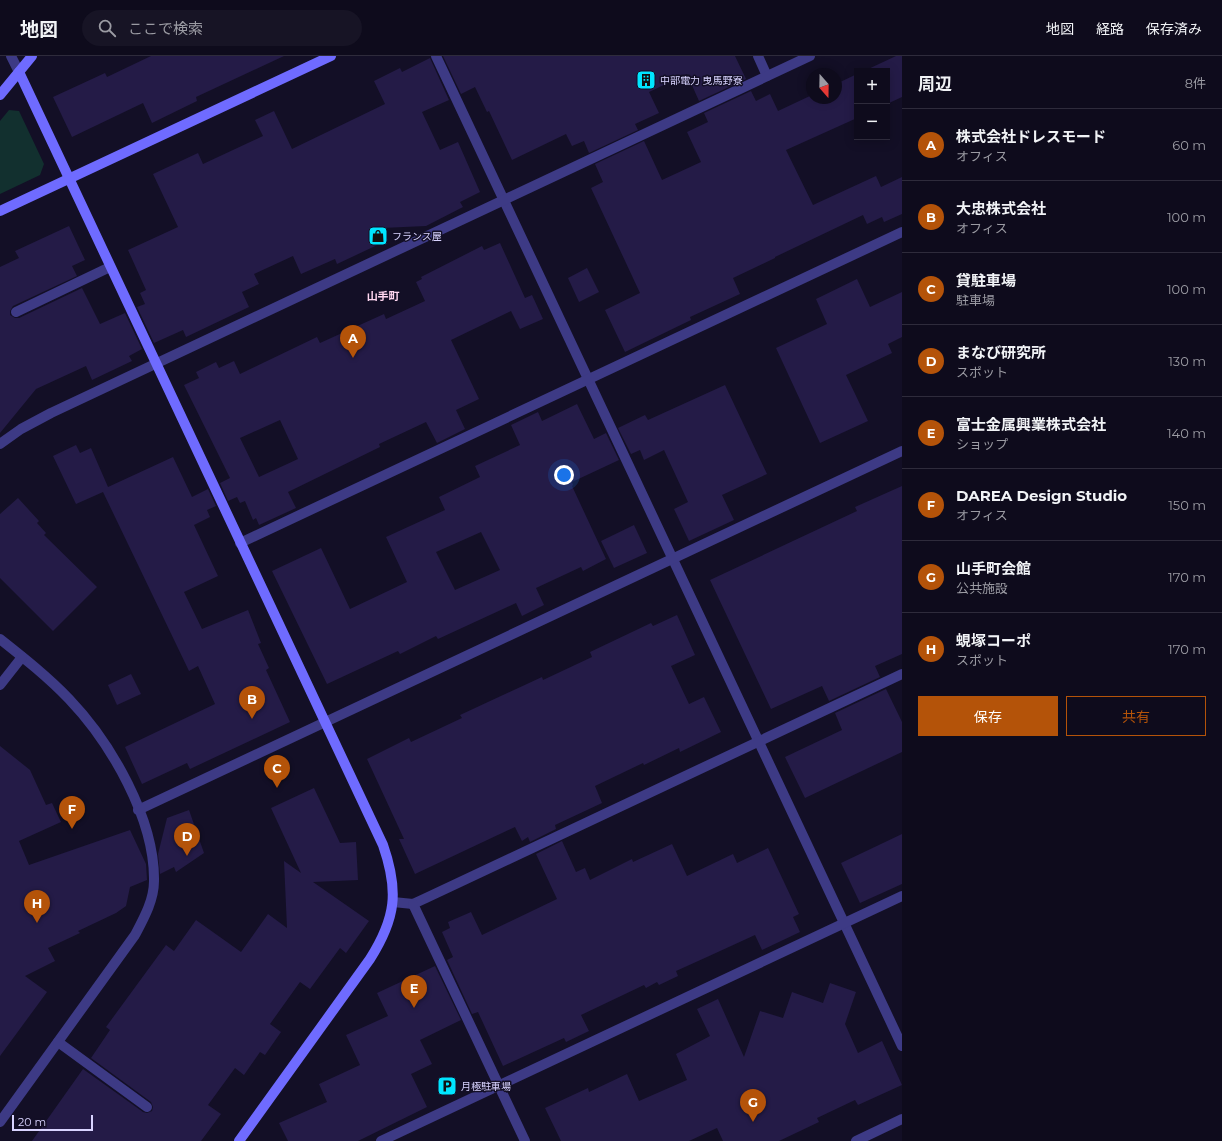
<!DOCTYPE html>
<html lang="ja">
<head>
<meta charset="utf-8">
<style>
	body { margin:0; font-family:Montserrat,"Noto Sans JP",sans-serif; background:#171425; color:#f1f3f6 }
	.controls { position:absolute; right:12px; top:12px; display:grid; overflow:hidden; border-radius:0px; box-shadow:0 2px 10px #0003 }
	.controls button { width:36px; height:36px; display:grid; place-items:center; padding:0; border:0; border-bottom:1px solid #2e2b3b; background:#0e0b1c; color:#f1f3f6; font:20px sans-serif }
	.compass { position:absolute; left:806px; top:12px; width:36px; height:36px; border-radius:50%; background:#0e0b1c; box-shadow:0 2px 10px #0003; rotate:160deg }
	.scale { position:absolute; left:12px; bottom:10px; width:81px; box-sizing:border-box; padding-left:4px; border:2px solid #d9d4ff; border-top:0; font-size:11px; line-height:14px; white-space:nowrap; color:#d9d4ff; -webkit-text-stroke:3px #130f26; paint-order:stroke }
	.you { position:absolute; left:564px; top:419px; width:14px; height:14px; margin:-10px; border:3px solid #fff; border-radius:50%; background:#1a73e8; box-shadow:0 0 0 6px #1a73e833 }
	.badge { display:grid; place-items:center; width:26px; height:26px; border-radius:50%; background:#b45309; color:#fff; font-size:13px; font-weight:700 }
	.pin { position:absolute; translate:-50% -33px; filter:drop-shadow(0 1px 2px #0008) }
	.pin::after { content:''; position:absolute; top:21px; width:14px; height:12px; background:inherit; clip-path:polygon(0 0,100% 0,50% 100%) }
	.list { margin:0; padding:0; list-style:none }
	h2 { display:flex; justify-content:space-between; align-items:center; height:52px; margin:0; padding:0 16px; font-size:17px }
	h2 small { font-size:13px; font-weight:400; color:#9b9ba3 }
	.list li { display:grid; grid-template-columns:26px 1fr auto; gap:12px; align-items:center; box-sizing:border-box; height:72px; padding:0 16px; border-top:1px solid #2e2b3b }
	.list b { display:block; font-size:15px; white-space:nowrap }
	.list p { margin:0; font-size:13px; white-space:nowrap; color:#9b9ba3 }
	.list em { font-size:13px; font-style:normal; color:#9b9ba3 }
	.actions { display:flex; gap:8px; padding:12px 16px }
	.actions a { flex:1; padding:9px 0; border:1px solid #b45309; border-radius:0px; text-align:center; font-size:14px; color:#b45309 }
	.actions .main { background:#b45309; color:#fff }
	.icon { flex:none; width:22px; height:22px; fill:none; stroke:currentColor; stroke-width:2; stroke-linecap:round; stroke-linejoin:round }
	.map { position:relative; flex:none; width:902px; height:1085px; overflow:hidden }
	header { display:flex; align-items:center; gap:24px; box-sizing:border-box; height:56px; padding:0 20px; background:#0e0b1c; border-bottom:1px solid #2e2b3b }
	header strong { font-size:19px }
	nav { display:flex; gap:22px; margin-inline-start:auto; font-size:14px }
	.search { width:280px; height:36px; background:#171425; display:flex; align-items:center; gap:10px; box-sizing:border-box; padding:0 14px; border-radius:22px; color:#9b9ba3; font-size:15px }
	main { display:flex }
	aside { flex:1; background:#0e0b1c }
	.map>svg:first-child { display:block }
	.green { fill:#12302f }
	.building { fill:#241b47; fill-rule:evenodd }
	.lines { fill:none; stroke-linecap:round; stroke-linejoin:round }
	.street { stroke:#3d3a85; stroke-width:10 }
	.secondary { stroke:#6f6bff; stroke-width:10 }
	.labels { text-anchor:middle; stroke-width:3; stroke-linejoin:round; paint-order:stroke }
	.poi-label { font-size:10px; fill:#d9d4ff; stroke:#130f26; text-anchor:start }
	.neighbourhood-label { font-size:11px; font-weight:bold; fill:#ffd6f0; stroke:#130f26 }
</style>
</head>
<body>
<header>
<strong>地図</strong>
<div class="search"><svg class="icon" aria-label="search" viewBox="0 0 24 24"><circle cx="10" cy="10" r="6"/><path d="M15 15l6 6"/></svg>ここで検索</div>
<nav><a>地図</a><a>経路</a><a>保存済み</a></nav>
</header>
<main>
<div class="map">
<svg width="902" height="1085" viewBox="0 0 902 1085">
	<rect width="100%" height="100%" fill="#130f26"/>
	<polygon class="green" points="9,54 19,55 44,108 40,119 0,138 0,65"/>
	<g class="building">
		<polygon points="151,0 284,0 196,41 197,45 152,67 143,47 72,81 53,41 105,17 107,21"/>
		<polygon points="443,0 735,0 746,23 699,45 687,18 649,36 659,57 635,68 638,74 589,97 584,85 572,90 566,78 512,104 489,55 487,56 475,31 461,38"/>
		<polygon points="896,0 902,0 902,41 887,48 887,15 864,15"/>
		<polygon points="430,2 449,44 422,56 440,94 458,86 480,136 460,146 463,151 426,170 382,172 388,184 337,208 335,203 301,218 293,200 254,218 259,228 242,236 249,251 186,281 183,274 154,287 137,251 145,248 140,237 146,234 128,194 178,171 153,118 198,97 203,108 263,80 255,64 274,55 292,93 385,48 374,25 400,12 402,16"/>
		<polygon points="857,18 857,62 786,94 813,149 876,120 881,131 902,121 902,158 884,166 882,161 867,168 863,159 775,201 775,202 733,222 740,238 690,261 691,264 625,296 605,254 640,237 591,132 603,126 595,108 644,85 662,124 701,106 687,76 708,66 704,57 751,35 756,45 770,38 778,55 812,39 812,42 836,42 836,28"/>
		<polygon points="69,170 85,204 72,210 77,220 13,250 10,255 10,259 15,262 19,262 82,232 100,268 125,257 142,293 129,300 132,305 92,324 86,310 36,333 0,377 0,211 19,202 15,195"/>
		<path d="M500,187L525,242L532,239L543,263L520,273L511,255L451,284L479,343L456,354L465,373L437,387L426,366L379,388L380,391L288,436L296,452L259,469L256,462L253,464L245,445L240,447L237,441L228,445L220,427L230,422L184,329L199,322L196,316L216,306L219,312L234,305L240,318L317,281L320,287L384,258L386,263L425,245L416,226L422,223L421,221L482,190L484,194ZM280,364L298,403L259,421L240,382Z"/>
		<polygon points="587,212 599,236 579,246 568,222"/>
		<polygon points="857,223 870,251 902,236 902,281 888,288 892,297 846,319 868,365 820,387 776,292 827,268 816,243"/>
		<polygon points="725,329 767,418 722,439 734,464 689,485 674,453 688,446 664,394 644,404 640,394 631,398 618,372 645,359 648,364"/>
		<path d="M577,348L594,383L606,377L619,404L572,426L573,429L572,430L606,503L583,515L581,511L536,532L544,549L522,560L516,547L438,583L436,580L400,598L398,595L327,628L272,515L321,492L350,553L407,526L386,481L445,454L439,441L480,421L475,410L520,389L511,369L538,356L542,365ZM481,476L500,514L455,534L436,496Z"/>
		<polygon points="76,389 80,397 91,392 108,431 173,401 192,441 208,433 216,450 207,454 210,461 194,469 218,520 184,536 202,573 248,554 261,587 258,588 269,612 266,614 290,666 190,713 187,707 142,728 125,691 215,648 198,610 189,615 103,436 76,448 53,400"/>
		<polygon points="902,430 902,598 875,610 880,621 829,645 822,630 771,653 710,524 857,455 855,451"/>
		<polygon points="18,442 39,465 37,467 46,477 44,479 97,531 53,575 0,522 0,458"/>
		<polygon points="634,469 647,497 614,512 601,485"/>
		<polygon points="677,559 695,599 671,610 689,648 704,641 721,676 680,696 679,692 644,709 643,707 595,730 602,747 555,769 556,773 530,786 528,781 522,785 515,771 415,818 399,783 404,783 367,703 409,682 411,686 462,662 460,659 542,621 543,624 592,601 590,596 651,567 653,570"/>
		<polygon points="131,618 141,638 117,649 108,629"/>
		<polygon points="886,633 902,666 902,696 805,742 785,701 842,674 835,657"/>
		<polygon points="0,690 30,714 46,749 52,747 61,766 19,785 29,809 130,774 146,808 147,824 130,831 126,850 116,857 78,875 80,877 48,892 55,905 25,920 47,936 0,1000"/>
		<polygon points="314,732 340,787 356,786 358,824 313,826 369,865 346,897 340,892 310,933 300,926 270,968 281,976 265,999 260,996 244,1019 235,1012 208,1049 221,1058 201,1085 32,1085 83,1013 143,1056 147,1057 152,1055 153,1051 151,1046 91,1002 110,974 106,971 166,889 174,895 196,864 241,896 268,858 287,872 284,805 301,817 271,752"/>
		<polygon points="189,754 204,797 176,816 174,811 160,818 158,798 167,762"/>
		<polygon points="902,778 902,828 860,847 841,807"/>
		<polygon points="562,785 576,816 585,812 590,824 632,803 633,806 672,788 687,820 733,798 737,807 768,792 799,858 793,861 800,876 762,894 755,879 707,901 676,915 678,920 659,929 657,926 646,932 644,929 581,959 589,975 566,986 564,982 503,1010 478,956 472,958 447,904 453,901 442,876 450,872 448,866 471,856 482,879 557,843 536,798"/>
		<polygon points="435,910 461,964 420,984 432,1008 411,1018 427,1051 358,1085 288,1085 279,1067 327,1046 319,1028 360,1009 346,979 388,960 377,937"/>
		<polygon points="830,927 856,936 845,968 858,997 882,985 902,1029 858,1049 855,1044 817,1062 819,1066 779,1085 723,1085 717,1072 689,1085 561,1085 545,1052 588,1032 589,1036 627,1018 639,1045 687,1024 676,998 710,980 697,953 718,943 744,1001 760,955 783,962 792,936 823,947"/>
	</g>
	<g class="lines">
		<g class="street">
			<polyline points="11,0 19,16"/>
			<polyline points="436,0 902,990"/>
			<polyline points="758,0 767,20"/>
			<polyline points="16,256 110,211"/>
			<polyline points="0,388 21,373 51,357 810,0"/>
			<polyline points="240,487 902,176"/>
			<path d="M0,583C24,602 48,621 69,643C111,687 155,763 154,825C154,844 144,862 135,879L0,1066"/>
			<polyline points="0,629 22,601"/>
			<polyline points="138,754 902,395"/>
			<polyline points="393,846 413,848 426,842 902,618"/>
			<polyline points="413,848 525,1085"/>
			<polyline points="58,986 147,1051"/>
			<polyline points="381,1085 902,840"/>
			<polyline points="856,1085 902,1063"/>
		</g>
		<g class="secondary">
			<path d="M19,16L383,789C399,835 396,862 370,903L239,1085"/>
			<polyline points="0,39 32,0"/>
			<polyline points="0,155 331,0"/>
		</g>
	</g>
	<defs>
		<symbol id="building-square" viewBox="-11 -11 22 22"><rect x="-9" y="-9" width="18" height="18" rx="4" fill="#00e5ff" stroke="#130f26"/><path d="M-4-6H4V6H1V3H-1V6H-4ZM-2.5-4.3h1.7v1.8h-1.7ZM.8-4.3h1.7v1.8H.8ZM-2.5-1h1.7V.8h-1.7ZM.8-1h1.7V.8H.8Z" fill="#111"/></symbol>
		<symbol id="shop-square" viewBox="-11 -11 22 22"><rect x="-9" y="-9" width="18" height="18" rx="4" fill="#00e5ff" stroke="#130f26"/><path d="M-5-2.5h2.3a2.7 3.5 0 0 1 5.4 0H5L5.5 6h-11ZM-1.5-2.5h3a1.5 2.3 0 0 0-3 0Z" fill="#111"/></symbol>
		<symbol id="parking-square" viewBox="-11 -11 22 22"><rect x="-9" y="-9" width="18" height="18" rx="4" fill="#00e5ff" stroke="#130f26"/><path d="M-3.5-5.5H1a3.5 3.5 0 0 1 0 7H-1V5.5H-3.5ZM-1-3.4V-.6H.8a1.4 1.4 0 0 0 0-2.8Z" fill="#111"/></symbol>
	</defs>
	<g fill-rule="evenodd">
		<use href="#building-square" x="635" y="13" width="22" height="22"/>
		<use href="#shop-square" x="367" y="169" width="22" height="22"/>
		<use href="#parking-square" x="436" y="1019" width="22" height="22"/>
	</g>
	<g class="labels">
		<g class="poi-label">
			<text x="660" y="28">中部電力 曳馬野寮</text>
			<text x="392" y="184">フランス屋</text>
			<text x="461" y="1034">月極駐車場</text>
		</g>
		<g class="neighbourhood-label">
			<text x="383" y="244">山手町</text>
		</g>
	</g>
</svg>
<div class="controls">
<button>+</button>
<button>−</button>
</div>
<svg class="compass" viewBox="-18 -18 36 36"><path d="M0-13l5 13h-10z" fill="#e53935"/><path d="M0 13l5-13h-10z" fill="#9b9ba3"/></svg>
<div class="scale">20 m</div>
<div class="you"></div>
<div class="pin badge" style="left:353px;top:302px">A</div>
<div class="pin badge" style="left:252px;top:663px">B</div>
<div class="pin badge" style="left:277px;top:732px">C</div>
<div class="pin badge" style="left:187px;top:800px">D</div>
<div class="pin badge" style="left:414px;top:952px">E</div>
<div class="pin badge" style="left:72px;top:773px">F</div>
<div class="pin badge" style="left:753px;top:1066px">G</div>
<div class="pin badge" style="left:37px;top:867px">H</div>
</div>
<aside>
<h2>周辺<small>8件</small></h2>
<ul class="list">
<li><span class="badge">A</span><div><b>株式会社ドレスモード</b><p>オフィス</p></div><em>60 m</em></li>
<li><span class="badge">B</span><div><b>大忠株式会社</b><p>オフィス</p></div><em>100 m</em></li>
<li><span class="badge">C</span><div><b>貸駐車場</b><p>駐車場</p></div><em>100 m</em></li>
<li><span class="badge">D</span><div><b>まなび研究所</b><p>スポット</p></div><em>130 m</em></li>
<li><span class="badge">E</span><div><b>富士金属興業株式会社</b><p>ショップ</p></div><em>140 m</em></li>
<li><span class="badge">F</span><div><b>DAREA Design Studio</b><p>オフィス</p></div><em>150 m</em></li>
<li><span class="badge">G</span><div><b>山手町会館</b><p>公共施設</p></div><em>170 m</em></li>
<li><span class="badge">H</span><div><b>蜆塚コーポ</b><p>スポット</p></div><em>170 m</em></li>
</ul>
<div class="actions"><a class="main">保存</a><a>共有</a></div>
</aside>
</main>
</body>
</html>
